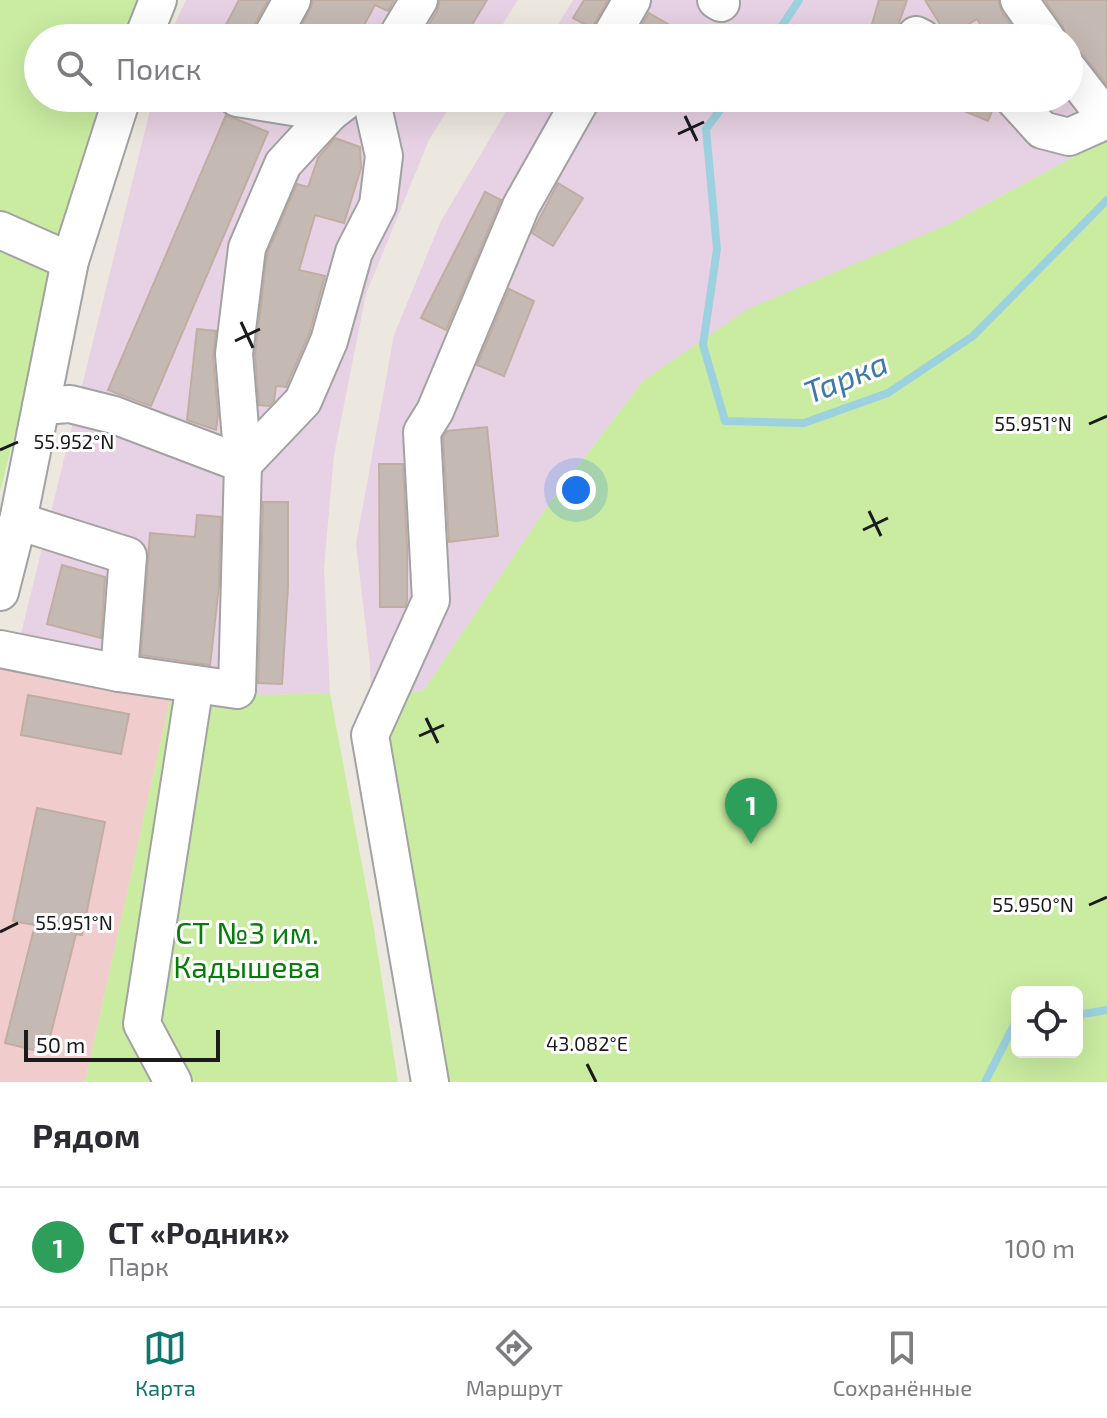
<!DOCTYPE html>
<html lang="ru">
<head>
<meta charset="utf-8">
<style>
	body { margin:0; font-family:"Exo 2",sans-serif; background:#f7f7f7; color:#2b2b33 }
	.controls { position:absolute; right:24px; bottom:24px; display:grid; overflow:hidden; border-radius:12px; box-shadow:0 8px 32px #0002 }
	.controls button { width:72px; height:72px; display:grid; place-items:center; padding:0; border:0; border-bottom:2px solid #e1e1e2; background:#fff; color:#2b2b33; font:40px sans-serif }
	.scale { position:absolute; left:24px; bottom:20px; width:196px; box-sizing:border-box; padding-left:8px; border:4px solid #1b1b1b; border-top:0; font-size:22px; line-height:28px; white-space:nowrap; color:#1b1b1b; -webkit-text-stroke:6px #fff; paint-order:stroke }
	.you { position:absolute; left:576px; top:490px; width:28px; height:28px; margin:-20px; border:6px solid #fff; border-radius:50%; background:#1a73e8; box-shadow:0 0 0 12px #1a73e833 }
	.badge { display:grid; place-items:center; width:52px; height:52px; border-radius:50%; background:#0f766e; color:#fff; font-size:26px; font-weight:700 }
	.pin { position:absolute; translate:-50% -66px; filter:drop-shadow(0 2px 4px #0008) }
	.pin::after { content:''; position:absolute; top:42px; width:28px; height:24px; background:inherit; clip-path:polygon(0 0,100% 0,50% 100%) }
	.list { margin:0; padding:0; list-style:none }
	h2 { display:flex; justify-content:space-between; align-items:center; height:104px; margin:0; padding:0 32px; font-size:34px }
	h2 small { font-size:26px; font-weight:400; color:#7c7c81 }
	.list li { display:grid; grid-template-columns:52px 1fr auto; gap:24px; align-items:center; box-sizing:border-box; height:120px; padding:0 32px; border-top:2px solid #e1e1e2 }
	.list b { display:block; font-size:30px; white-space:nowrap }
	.list p { margin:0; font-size:26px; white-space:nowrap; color:#7c7c81 }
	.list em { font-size:26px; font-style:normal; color:#7c7c81 }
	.icon { flex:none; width:44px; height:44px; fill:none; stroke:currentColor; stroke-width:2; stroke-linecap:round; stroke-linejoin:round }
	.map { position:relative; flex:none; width:1107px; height:1082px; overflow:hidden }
	.search { position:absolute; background:#fff; box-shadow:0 8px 32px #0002; left:24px; right:24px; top:24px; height:88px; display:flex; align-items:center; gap:20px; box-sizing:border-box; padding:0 28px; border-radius:44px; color:#7c7c81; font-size:30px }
	.sheet { height:224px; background:#fff }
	nav { display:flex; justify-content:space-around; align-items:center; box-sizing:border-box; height:112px; border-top:2px solid #e1e1e2; background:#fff; font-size:22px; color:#7c7c81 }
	nav a { display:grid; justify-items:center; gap:4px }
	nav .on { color:#0f766e }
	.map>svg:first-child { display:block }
	.commercial { fill:#f0cccd }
	.industrial { fill:#e7d1e4 }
	.grass { fill:#c9eca1; fill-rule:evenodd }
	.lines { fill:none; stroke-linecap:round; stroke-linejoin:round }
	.stream { stroke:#9cd2df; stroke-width:8 }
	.building { fill:#c5bab3; stroke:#c0ada1; stroke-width:2 }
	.minor-casing { stroke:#a2a2a2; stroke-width:40 }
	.minor { stroke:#fff; stroke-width:36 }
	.ticks { fill:none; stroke:#1b1b1b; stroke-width:3 }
	.labels { text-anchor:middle; stroke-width:6; stroke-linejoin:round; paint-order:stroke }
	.park-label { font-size:30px; fill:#047e09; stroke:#fff }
	.water-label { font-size:32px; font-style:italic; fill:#4078a7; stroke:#fff }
	.ticks-label { font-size:20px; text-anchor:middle; fill:#1b1b1b; stroke:#fff; stroke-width:6; stroke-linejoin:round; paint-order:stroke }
</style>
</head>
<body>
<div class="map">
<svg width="1107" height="1082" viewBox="0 0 1107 1082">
	<rect width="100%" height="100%" fill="#ede8df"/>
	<polygon class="commercial" points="0,664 172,691 85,1082 0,1082"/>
	<g class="industrial">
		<polygon points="186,0 518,0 494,38 168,38"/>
		<polygon points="573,0 1107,0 1107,139 949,224 644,380 551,501 424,690 400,695 371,694 370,663 356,544 394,335 441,221 514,98 1069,98 1069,38 550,38"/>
		<polygon points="153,98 455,98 429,140 366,294 334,455 324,568 330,693 267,695 172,691 13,666"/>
	</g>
	<g class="grass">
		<polygon points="0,0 141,0 129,38 38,38 38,98 109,98 67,229 0,492"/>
		<path d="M1107,139V1082H436L371,695H400L424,690L551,501L644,380L748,309L949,224ZM1017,992H1077V1052H1017Z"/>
		<polygon points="172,691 267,695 330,693 374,929 398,1082 85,1082"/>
	</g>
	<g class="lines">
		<g class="stream">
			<polyline points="774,38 799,0"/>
			<polyline points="729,98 706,129 717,249 703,345 725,421 804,423 888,393 973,336 1107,200"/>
			<polyline points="1077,1015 1107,1010"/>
			<polyline points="985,1082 1014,1025 1017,1024"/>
		</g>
	</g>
	<g class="building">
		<polygon points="239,0 268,0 253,28 250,38 219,38"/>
		<polygon points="313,0 394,0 388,11 375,5 357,38 295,38 310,10"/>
		<polygon points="440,0 487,0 464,38 421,38 437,11"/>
		<polygon points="584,0 608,0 592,28 573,18"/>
		<polygon points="879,0 907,0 896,31 872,24"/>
		<polygon points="925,0 998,0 1002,12 1020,38 989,38 977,19 948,37"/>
		<polygon points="1045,0 1107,0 1107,85 1085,57 1078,51 1069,49 1069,38 1067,38 1063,27"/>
		<polygon points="649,13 692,38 634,38"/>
		<polygon points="933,98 993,98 994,106 988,121"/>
		<polygon points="226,115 268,132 151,406 108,390"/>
		<polygon points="335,138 360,147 361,168 344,223 315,215 299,270 325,276 309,334 286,387 276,386 274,401 269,406 259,405 255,354 267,254 297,184 308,187 318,158"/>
		<polygon points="558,183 583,198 553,246 532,233"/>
		<polygon points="485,192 501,200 446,330 421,318"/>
		<polygon points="509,289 534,301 504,376 477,365"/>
		<polygon points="197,329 216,331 213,356 218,415 216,430 187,420"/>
		<polygon points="487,427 498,536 449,542 443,437 447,431"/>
		<polygon points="379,464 403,464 407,546 407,601 405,607 380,607"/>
		<polygon points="263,502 288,502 288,586 282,684 258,683"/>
		<polygon points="197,515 221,517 219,586 210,665 141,655 150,533 195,537"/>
		<polygon points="62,565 105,577 101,638 47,624"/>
		<polygon points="28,695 129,714 121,754 21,735"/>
		<polygon points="37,808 105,822 82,935 76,934 46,1053 5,1043 35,925 13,921"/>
	</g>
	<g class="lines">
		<defs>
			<g id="minor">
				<polyline points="716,0 721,3"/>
				<polyline points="1019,0 1046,38"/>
				<polyline points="916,35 922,38"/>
				<polyline points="143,38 158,0"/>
				<polyline points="271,38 292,0"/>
				<polyline points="396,38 419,0"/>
				<polyline points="610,38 632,0"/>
				<polyline points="1069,70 1107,119"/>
				<polyline points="237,98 330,113 343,103"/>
				<polyline points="1013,98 1042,130 1069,137 1107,120"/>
				<polyline points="0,230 70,261"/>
				<polyline points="41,406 70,404 114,415 243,464 303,401 329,341 354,252 378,205 384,156 371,98"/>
				<polyline points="18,521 128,556 119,673"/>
				<polyline points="0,592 18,521 70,261 122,98"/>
				<polyline points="0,649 119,673 237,690 243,464 234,354 247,248 283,164 330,113"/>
				<polyline points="173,1082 142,1024 195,684"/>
				<polyline points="430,1082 370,735 431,600 422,432 435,411 521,206 582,98"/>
			</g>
		</defs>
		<use href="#minor" class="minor-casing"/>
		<use href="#minor" class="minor"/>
	</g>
	<path class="ticks" d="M685,116L697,141M678,134L704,122M241,322L253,348M235,341L260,329M1089,424L1107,416M0,450L18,442M869,511L881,536M863,530L888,518M426,718L438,743M419,736L444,725M1089,905L1107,897M0,932L18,923M587,1064L596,1082"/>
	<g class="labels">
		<g class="park-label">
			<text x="247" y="944">СТ №3 им.<tspan x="247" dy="34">Кадышева</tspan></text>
		</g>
		<g class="water-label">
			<text transform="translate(846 378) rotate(-22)" y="11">Тарка</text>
		</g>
	</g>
	<g class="ticks-label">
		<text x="1033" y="431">55.951°N</text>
		<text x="74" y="449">55.952°N</text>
		<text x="1033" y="912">55.950°N</text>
		<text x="74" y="930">55.951°N</text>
		<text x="587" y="1051">43.082°E</text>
	</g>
</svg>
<div class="controls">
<button><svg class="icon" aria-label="locate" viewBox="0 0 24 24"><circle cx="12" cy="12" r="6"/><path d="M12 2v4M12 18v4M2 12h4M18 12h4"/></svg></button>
</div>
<div class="scale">50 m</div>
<div class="you"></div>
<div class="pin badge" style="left:751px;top:844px;background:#2e9e5b">1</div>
<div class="search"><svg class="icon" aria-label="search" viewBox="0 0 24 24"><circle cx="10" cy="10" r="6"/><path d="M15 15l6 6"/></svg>Поиск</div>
</div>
<section class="sheet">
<h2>Рядом<small></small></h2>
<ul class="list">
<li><span class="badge" style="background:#2e9e5b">1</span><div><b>СТ «Родник»</b><p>Парк</p></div><em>100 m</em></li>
</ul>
</section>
<nav>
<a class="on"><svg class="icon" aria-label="map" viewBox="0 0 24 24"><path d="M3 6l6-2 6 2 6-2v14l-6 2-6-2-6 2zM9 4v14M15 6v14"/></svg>Карта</a>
<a><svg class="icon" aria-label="directions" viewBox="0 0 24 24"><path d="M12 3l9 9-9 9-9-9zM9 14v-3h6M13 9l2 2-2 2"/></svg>Маршрут</a>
<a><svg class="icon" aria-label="saved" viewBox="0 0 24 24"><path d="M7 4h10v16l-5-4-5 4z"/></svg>Сохранённые</a>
</nav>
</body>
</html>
